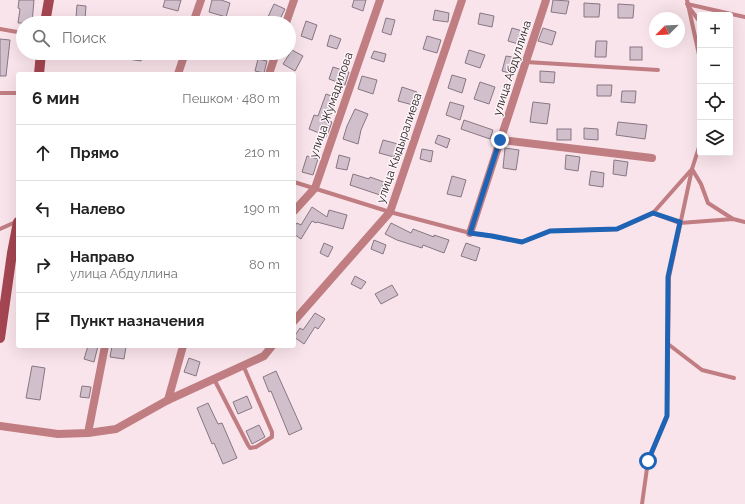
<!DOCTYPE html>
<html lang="ru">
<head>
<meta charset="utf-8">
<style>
	body { margin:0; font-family:Raleway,sans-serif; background:#f6f6f6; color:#222 }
	.controls { position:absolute; right:12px; top:12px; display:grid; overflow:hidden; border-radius:4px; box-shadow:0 4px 16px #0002 }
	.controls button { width:36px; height:36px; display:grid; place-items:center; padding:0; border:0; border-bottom:1px solid #e0e0e0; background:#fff; color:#222; font:20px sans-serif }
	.compass { position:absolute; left:649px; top:12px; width:36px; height:36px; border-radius:50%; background:#fff; box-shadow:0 4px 16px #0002; rotate:246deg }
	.stop { position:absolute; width:12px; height:12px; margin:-9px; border:3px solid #1f64b4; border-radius:50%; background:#fff }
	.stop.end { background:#1f64b4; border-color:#fff; box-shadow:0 1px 4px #0008 }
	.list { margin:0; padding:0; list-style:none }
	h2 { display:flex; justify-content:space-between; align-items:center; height:52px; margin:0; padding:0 16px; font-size:17px }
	h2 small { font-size:13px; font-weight:400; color:#767676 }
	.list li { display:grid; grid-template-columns:26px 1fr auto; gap:12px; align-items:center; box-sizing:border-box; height:56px; padding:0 16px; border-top:1px solid #e0e0e0 }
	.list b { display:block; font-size:15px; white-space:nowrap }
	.list p { margin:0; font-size:13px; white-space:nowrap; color:#767676 }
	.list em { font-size:13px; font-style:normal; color:#767676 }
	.icon { flex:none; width:22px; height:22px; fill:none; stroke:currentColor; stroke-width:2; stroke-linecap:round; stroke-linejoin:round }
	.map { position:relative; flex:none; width:745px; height:504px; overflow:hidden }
	.search { position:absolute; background:#fff; box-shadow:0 4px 16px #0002; left:16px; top:16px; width:280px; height:44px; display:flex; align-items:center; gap:10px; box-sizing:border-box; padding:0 14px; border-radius:22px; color:#767676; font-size:15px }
	.panel { position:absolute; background:#fff; box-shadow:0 4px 16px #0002; left:16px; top:72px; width:280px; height:276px; border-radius:4px }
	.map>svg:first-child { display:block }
	.building { fill:#d1c0cc; stroke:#877783 }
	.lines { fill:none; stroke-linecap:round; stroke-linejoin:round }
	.lane { stroke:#c07e82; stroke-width:4 }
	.street { stroke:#c07e82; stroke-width:8 }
	.secondary { stroke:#a44651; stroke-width:10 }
	.route { stroke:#1f64b4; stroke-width:5 }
	.labels { text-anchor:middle; stroke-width:3; stroke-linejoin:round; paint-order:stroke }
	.street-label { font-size:12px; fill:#282023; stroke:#fef5f8 }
</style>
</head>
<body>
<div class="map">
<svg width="745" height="504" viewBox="0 0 745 504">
	<rect width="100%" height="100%" fill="#fae4eb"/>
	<g class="building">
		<polygon points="19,0 34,0 32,23 18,23 20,9 18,8"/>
		<polygon points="165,0 181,0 178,11 163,7"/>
		<polygon points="212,0 221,0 230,3 226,17 209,12"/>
		<polygon points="354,0 366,0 363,11 352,7"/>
		<polygon points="553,0 569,1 566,14 551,12"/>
		<polygon points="584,3 600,4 599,17 584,17"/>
		<polygon points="274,4 285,9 278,23 267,19"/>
		<polygon points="618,4 634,5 633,18 618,18"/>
		<polygon points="77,5 86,6 85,19 76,18"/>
		<polygon points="435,10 449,13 448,22 433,20"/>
		<polygon points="480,13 494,16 492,27 478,24"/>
		<polygon points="386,18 395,20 391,35 382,32"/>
		<polygon points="306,21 317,25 312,40 301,36"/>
		<polygon points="512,28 526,32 522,45 508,41"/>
		<polygon points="543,28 556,32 552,45 538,41"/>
		<polygon points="330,35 341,39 337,49 327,46"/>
		<polygon points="427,36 441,40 437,53 423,49"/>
		<polygon points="0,39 10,40 6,76 0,76"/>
		<polygon points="596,41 607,41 606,57 595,57"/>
		<rect x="630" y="47" width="12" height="13"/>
		<polygon points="292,50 303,56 295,71 283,64"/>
		<polygon points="469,50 485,55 480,68 465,63"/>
		<polygon points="374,51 386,54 384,62 371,58"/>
		<polygon points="129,53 143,53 141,61 128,59"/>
		<polygon points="506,56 517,58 513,74 502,71"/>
		<polygon points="258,59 267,61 264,73 255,71"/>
		<polygon points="333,67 349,72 345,85 329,79"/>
		<polygon points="540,71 555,72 554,83 540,82"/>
		<polygon points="452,75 466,79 462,93 448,88"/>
		<polygon points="362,76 377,80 373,94 358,89"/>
		<polygon points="480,82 495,87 489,104 474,99"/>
		<polygon points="597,85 612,85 611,96 597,96"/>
		<polygon points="402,87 417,92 413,105 398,101"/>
		<polygon points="622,91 636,91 635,103 621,102"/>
		<polygon points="326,94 337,98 329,121 332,122 327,136 309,129 314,115 318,116"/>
		<polygon points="450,102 464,106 460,120 446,115"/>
		<polygon points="533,102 550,104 547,124 530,122"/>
		<polygon points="355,109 368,114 361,130 358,144 343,139 347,126"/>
		<polygon points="464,120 493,130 490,139 461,129"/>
		<polygon points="618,122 647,125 645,139 616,135"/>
		<polygon points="584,128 598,129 598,140 584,139"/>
		<rect x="557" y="129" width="14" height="11"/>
		<polygon points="438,135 450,139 447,148 435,143"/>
		<polygon points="383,140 398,144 394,157 379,153"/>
		<polygon points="505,148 519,150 516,170 503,168"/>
		<polygon points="422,149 433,151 431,162 420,159"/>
		<polygon points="339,155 350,158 347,170 336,168"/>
		<polygon points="566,155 580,157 578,171 565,169"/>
		<polygon points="307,156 318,159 313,175 302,172"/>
		<polygon points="614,160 628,162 626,176 613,174"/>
		<polygon points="591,171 604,173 603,187 589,185"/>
		<polygon points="353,174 369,179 370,177 384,182 380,195 350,185"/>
		<polygon points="452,176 466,180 461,197 447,194"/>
		<polygon points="312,207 327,217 329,210 347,215 343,229 317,222 316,223 312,221 301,239 294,234 294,227 297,223 301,225"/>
		<polygon points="391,223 411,233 413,229 434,237 434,235 449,240 444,253 423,245 422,248 397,240 385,234"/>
		<polygon points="374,240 386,245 383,254 371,249"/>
		<polygon points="324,243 333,247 328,257 320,253"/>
		<polygon points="466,243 480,248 476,261 461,256"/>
		<polygon points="355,276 366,282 361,289 351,284"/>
		<polygon points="392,285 398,295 381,304 375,294"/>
		<polygon points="315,313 325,319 318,329 315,327 304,344 294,337 300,328 303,330"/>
		<polygon points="88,346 98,346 94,362 84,359"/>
		<polygon points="112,346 126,347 124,359 110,357"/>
		<polygon points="189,358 200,362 196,376 184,372"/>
		<polygon points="32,366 45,368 40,400 26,398"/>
		<polygon points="276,371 302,429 289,435 271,391 269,392 263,377"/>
		<polygon points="82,386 91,387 89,398 80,397"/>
		<polygon points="247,396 252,408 238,414 233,402"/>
		<polygon points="208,403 218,424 222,423 237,458 223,464 214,443 212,444 197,408"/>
		<polygon points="259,425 265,437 252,444 246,431"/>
	</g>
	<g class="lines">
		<g class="lane">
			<polyline points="687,0 700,59"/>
			<polyline points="687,4 745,17"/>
			<polyline points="688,6 700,22"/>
			<polyline points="0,29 23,33"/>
			<polyline points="526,62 658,70"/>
			<polyline points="0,93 18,93"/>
			<polyline points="294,182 390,212 470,233 491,236 522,242 550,231 617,229 653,213 692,169 701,184 708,203 733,219"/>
			<polyline points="653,213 680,223 733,219 745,222"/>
			<polyline points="0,229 18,221"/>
			<polyline points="668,344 702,370 734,378"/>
			<polyline points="214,379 248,445 250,448 256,447 272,437 272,432 243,365"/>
			<polyline points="642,504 648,461 667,416 669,277 692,169 700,144"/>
		</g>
		<g class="street">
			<polyline points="193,23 201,0"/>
			<polyline points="286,23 294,0"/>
			<polyline points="178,74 185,53"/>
			<polyline points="269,74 276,53"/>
			<polyline points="501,140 652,158"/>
			<polyline points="294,211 315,188 380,0"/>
			<polyline points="470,233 546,0"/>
			<polyline points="294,321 390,212 462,0"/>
			<polyline points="168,400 264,356 272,346"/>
			<polyline points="0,426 58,434 88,433 116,429 168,400 183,346"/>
			<polyline points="88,433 105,346"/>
		</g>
		<g class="secondary">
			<polyline points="45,23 49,0"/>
			<polyline points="39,74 41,53"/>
			<polyline points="0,338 12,253 18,222"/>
		</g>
	</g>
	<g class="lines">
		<polyline class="route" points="500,140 470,233 492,236 522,242 550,231 617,229 653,213 680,222 668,277 667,416 648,461"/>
	</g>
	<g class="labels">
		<g class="street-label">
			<text transform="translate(512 68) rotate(-72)" y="4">улица Абдуллина</text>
			<text transform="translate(331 105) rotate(-71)" y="4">улица Жумадилова</text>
			<text transform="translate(399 148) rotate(-71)" y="4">улица Кыдыралиева</text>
		</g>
	</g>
</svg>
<div class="controls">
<button>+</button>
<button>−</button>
<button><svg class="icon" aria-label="locate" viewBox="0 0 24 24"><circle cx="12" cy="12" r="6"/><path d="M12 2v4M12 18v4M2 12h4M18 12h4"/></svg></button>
<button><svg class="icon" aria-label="layers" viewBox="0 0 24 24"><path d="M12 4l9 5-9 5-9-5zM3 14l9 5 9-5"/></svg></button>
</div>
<svg class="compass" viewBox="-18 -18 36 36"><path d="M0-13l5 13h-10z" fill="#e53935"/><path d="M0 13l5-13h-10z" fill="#767676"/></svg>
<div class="stop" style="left:648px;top:461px"></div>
<div class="stop end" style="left:500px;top:140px"></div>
<div class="search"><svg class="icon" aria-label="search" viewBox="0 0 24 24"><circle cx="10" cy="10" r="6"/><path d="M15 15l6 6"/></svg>Поиск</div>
<section class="panel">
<h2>6 мин<small>Пешком · 480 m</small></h2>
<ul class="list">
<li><svg class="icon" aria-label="ahead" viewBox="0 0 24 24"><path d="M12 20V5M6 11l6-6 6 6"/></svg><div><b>Прямо</b></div><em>210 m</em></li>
<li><svg class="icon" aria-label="left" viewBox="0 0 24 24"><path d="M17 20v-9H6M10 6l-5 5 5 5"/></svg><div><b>Налево</b></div><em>190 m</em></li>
<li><svg class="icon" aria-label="right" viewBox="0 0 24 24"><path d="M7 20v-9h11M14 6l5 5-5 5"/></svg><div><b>Направо</b><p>улица Абдуллина</p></div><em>80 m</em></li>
<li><svg class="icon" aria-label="arrive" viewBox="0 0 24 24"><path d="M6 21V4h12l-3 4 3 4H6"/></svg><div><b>Пункт назначения</b></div></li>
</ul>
</section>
</div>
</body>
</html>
